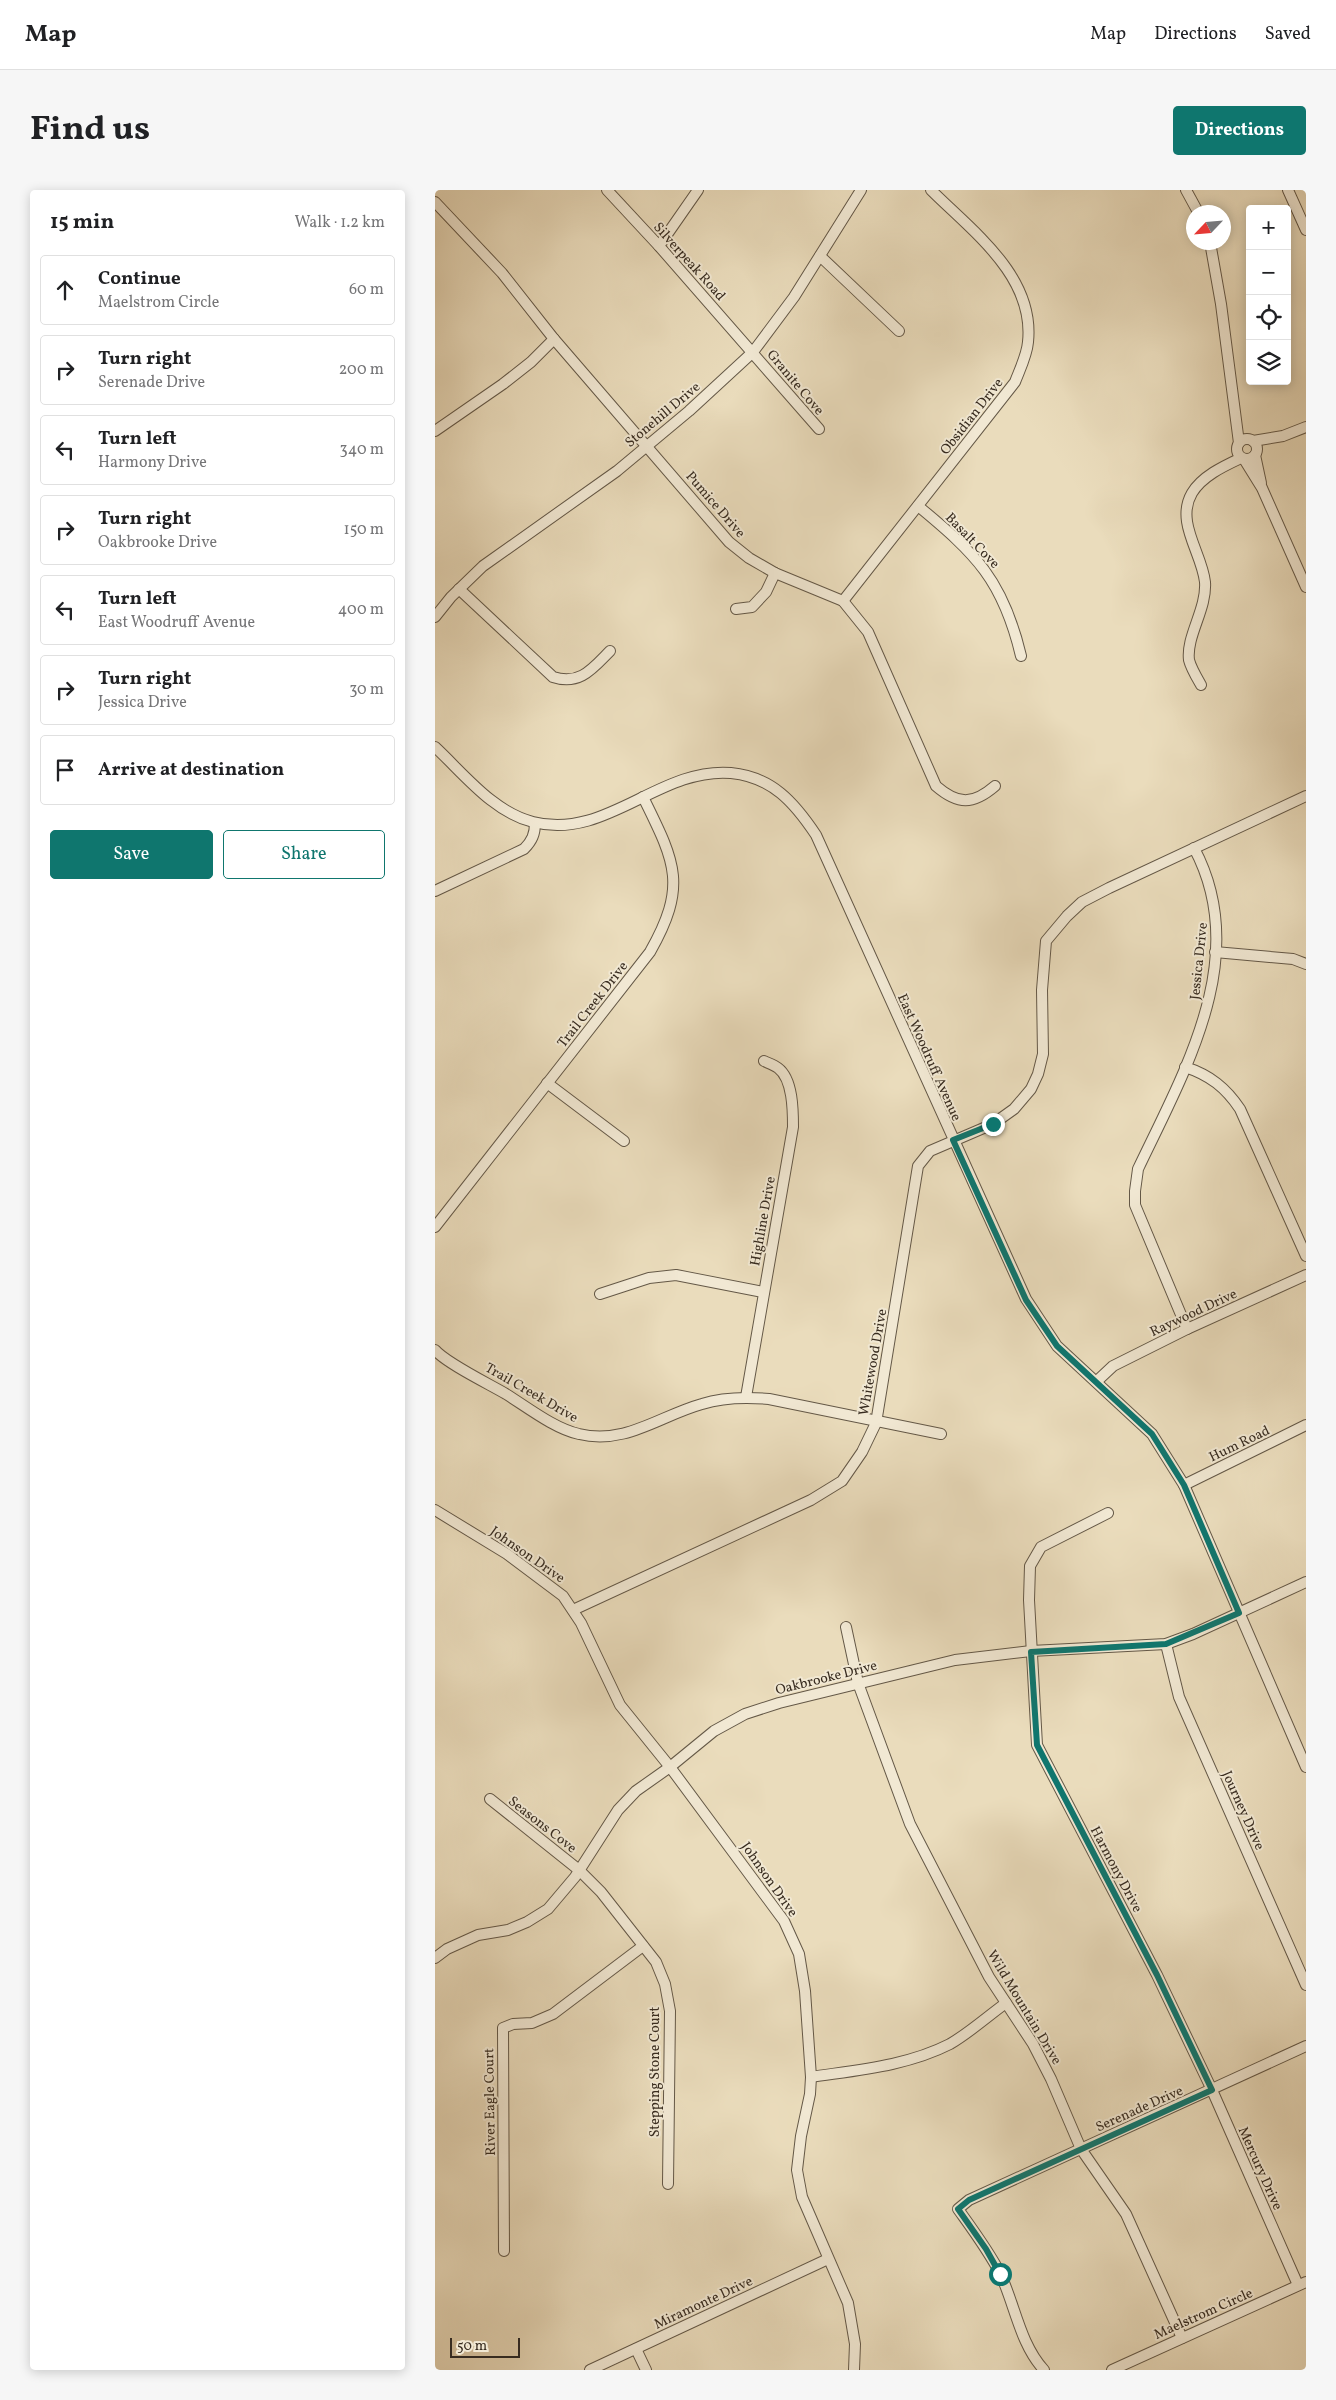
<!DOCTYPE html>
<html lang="en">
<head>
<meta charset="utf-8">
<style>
	body { margin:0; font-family:Vollkorn,serif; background:#f6f6f6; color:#202124 }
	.controls { position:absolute; right:15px; top:15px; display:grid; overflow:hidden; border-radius:5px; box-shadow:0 2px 12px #0003 }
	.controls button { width:45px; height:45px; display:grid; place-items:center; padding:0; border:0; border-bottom:1px solid #e0e0e0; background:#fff; color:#202124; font:25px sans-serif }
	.compass { position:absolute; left:751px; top:15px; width:45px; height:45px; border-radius:50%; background:#fff; box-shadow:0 2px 12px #0003; rotate:244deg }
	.scale { position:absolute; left:15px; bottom:12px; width:70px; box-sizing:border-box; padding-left:5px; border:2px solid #382c20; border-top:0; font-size:14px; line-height:18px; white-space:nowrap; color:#382c20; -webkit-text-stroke:4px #f1e8d3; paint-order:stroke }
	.stop { position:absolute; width:15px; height:15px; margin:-11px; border:4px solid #0f766e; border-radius:50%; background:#fff }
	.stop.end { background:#0f766e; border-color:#fff; box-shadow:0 1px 5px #0008 }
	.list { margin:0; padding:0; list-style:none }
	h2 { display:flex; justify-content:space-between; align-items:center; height:65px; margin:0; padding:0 20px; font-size:21px }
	h2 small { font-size:16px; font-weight:400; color:#757577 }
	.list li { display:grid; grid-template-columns:32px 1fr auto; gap:15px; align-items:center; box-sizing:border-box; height:70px; margin:0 10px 10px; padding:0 10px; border:1px solid #e0e0e0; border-radius:5px }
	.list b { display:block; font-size:19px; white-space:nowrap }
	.list p { margin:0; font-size:16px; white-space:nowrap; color:#757577 }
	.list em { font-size:16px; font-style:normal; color:#757577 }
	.actions { display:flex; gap:10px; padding:15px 20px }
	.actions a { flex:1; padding:11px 0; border:1px solid #0f766e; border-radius:5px; text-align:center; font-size:18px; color:#0f766e }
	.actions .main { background:#0f766e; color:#fff }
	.icon { flex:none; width:28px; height:28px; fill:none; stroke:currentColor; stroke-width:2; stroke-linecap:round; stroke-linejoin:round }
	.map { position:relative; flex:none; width:871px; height:2180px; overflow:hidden; border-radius:5px }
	header { display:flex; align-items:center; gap:30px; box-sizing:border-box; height:70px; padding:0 25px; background:#fff; border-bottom:1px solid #e0e0e0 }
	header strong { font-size:24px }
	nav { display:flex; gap:28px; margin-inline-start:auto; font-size:18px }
	.intro { display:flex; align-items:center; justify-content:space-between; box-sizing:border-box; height:120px; padding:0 30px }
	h1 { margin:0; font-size:35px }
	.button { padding:12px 22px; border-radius:5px; background:#0f766e; color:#fff; font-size:18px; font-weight:700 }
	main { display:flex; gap:30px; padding:0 30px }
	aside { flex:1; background:#fff; border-radius:5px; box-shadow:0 2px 12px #0003 }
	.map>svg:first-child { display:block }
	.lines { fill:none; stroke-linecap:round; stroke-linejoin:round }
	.minor-casing { stroke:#645847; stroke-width:12 }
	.minor { stroke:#f1e8d3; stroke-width:10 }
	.route { stroke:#0f766e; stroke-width:6 }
	.labels { text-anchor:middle; stroke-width:4; stroke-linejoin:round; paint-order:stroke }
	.street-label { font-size:14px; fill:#382c20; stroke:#f1e8d3 }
</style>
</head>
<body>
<header>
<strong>Map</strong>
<nav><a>Map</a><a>Directions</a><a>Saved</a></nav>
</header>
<div class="intro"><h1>Find us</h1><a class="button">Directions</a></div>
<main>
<aside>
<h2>15 min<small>Walk · 1.2 km</small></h2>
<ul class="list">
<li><svg class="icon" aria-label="ahead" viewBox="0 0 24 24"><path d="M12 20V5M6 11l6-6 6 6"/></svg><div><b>Continue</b><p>Maelstrom Circle</p></div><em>60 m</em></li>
<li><svg class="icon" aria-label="right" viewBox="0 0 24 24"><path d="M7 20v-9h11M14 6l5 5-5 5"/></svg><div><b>Turn right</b><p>Serenade Drive</p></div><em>200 m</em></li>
<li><svg class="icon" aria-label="left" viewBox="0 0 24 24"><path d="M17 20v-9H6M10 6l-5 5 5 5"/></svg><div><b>Turn left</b><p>Harmony Drive</p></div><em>340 m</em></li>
<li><svg class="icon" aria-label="right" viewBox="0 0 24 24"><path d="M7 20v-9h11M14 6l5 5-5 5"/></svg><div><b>Turn right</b><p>Oakbrooke Drive</p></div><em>150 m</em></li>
<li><svg class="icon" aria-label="left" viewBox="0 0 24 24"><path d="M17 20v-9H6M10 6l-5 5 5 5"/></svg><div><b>Turn left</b><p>East Woodruff Avenue</p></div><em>400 m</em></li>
<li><svg class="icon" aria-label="right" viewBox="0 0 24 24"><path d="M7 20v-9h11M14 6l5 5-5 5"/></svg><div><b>Turn right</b><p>Jessica Drive</p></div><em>30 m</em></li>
<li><svg class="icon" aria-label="arrive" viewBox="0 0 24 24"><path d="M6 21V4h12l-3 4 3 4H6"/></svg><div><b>Arrive at destination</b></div></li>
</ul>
<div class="actions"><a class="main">Save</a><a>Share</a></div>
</aside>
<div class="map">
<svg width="871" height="2180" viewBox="0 0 871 2180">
	<rect width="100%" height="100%" fill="#eadcbc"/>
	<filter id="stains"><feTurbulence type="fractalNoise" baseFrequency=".004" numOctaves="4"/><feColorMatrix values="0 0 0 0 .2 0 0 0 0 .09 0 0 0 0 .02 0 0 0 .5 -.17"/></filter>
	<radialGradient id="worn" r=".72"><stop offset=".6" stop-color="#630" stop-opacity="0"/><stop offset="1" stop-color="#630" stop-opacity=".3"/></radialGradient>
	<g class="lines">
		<defs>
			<g id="minor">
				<polyline points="172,0 224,56 384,239"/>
				<polyline points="751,0 763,22"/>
				<polyline points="853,0 871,40"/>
				<path d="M0,12L67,83L119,149L294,352L314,368L340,383L408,411L433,442L501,596C523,615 538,615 560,596"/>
				<polyline points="775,52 786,114 804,253"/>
				<polyline points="224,56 263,0"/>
				<polyline points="385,66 464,141"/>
				<polyline points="0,241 68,194 96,172 119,149"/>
				<circle cx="812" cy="259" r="10"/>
				<polyline points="818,251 848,246 871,237"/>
				<polyline points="820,265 826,293"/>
				<polyline points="809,269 827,298 871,397"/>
				<path d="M483,316C541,364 568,390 586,466"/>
				<path d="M24,399L118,487C145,496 158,478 175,461"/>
				<path d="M408,411L580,192C585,179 592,165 593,152C600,86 537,41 496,0"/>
				<polyline points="301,419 317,417 331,402 340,383"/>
				<polyline points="0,427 16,407 48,376 182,281 254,221 318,162 359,107 426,0"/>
				<path d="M766,495C762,488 756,478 754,470C751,446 772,419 770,392C767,363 740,332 757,303C767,286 789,276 806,268"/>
				<path d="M0,557C29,584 58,622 98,632C171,651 224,577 296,583C337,587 359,612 381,645L591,1109L622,1156L717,1244L749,1295L871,1577"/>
				<path d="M0,701L89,659C97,651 100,644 100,633"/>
				<polyline points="780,762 858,769 871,774"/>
				<path d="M750,877C775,885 791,898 805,919L871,1066"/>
				<polyline points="112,893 189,951"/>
				<path d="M0,1037L215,762C253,695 240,672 208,607"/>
				<polyline points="165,1104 214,1088 241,1085 328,1102"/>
				<path d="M752,1139L700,1015V1001L703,979C750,880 817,766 759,658"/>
				<path d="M0,1160C11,1173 54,1194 71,1204C92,1217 120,1239 144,1244C191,1255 224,1226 267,1214C289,1207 311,1207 334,1209L506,1244"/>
				<polyline points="662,1191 678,1176 752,1139 871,1085"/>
				<path d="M311,1207L358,937C358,921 358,889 343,878C339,875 333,873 329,871"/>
				<polyline points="749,1295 871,1235"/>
				<polyline points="0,1320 72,1364 128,1406 146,1433 185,1515 235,1577 349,1731 364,1764 370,1801 376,1887 375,1904 366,1946 362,1980 367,2007 413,2113 420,2154 419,2180"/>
				<polyline points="673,1323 606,1357 595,1376 594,1410 602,1555 722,1785 777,1900 863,2095"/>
				<polyline points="138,1420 376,1310 407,1291 427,1262 441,1233 483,976 495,961 558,934 579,919 596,899 603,884 608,864 607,800 611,751 632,726 647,712 674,698 871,606"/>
				<polyline points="411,1437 423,1493 475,1634 554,1787 598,1854 616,1889 646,1959 691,2024 747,2148"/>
				<polyline points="731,1454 744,1507 871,1795"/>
				<polyline points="55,1609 144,1680 166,1702 221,1772 230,1794 235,1821 233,1994"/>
				<polyline points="0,1768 12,1759 43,1745 73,1740 92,1732 113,1719 140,1687 183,1620 201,1601 235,1577 279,1541 310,1524 344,1513 520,1470 596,1461 731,1454 758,1444 871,1392"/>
				<path d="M376,1887C422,1880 472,1876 515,1854C534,1843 553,1826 571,1813"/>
				<polyline points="69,2061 68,1838 78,1834 97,1833 118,1824 208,1756"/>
				<polyline points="201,2159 211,2180"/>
				<polyline points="155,2180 393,2069"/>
				<path d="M609,2180C585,2154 580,2115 565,2083C553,2060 538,2040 523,2019L534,2010L871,1856"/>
				<polyline points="677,2180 871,2092"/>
			</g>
		</defs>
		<use href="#minor" class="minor-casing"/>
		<use href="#minor" class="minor"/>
	</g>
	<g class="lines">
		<polyline class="route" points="558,934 518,950 591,1110 622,1156 717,1244 749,1295 804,1423 731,1454 596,1462 602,1555 722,1785 777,1900 534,2010 523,2019 551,2059 565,2084"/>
	</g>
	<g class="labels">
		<g class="street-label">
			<text transform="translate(255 71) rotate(48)" y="5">Silverpeak Road</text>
			<text transform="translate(361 192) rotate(50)" y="5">Granite Cove</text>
			<text transform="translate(227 224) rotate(-40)" y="5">Stonehill Drive</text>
			<text transform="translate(536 226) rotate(-52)" y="5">Obsidian Drive</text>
			<text transform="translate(281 314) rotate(49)" y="5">Pumice Drive</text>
			<text transform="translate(538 350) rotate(46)" y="5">Basalt Cove</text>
			<text transform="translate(763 771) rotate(-84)" y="5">Jessica Drive</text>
			<text transform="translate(157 814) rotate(-52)" y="5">Trail Creek Drive</text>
			<text transform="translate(495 867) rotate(66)" y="5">East Woodruff Avenue</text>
			<text transform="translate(327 1031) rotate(-80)" y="5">Highline Drive</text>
			<text transform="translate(758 1122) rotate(-25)" y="5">Raywood Drive</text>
			<text transform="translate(437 1172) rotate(-80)" y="5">Whitewood Drive</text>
			<text transform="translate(97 1202) rotate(30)" y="5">Trail Creek Drive</text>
			<text transform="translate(804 1253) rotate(-26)" y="5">Hum Road</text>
			<text transform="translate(93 1364) rotate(35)" y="5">Johnson Drive</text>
			<text transform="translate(391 1487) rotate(-14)" y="5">Oakbrooke Drive</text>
			<text transform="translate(809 1620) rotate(66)" y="5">Journey Drive</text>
			<text transform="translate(108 1634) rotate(38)" y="5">Seasons Cove</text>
			<text transform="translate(682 1679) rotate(62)" y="5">Harmony Drive</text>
			<text transform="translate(335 1689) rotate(55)" y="5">Johnson Drive</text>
			<text transform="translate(590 1817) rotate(59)" y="5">Wild Mountain Drive</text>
			<text transform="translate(219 1882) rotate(-90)" y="5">Stepping Stone Court</text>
			<text transform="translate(54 1912) rotate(-91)" y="5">River Eagle Court</text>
			<text transform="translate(704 1918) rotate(-24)" y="5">Serenade Drive</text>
			<text transform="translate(826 1978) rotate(66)" y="5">Mercury Drive</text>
			<text transform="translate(268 2112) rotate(-25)" y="5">Miramonte Drive</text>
			<text transform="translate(768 2123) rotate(-24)" y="5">Maelstrom Circle</text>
		</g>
	</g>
	<rect width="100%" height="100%" filter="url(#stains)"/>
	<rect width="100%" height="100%" fill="url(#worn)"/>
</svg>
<div class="controls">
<button>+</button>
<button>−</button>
<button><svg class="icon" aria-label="locate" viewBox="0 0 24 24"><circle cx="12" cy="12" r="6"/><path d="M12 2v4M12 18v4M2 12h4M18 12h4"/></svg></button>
<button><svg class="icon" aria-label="layers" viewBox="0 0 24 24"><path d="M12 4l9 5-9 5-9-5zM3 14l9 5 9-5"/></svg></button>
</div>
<svg class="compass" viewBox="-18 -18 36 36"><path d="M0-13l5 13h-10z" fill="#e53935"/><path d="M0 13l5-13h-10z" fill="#757577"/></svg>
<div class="scale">50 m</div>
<div class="stop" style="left:565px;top:2084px"></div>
<div class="stop end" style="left:558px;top:934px"></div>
</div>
</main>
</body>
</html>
